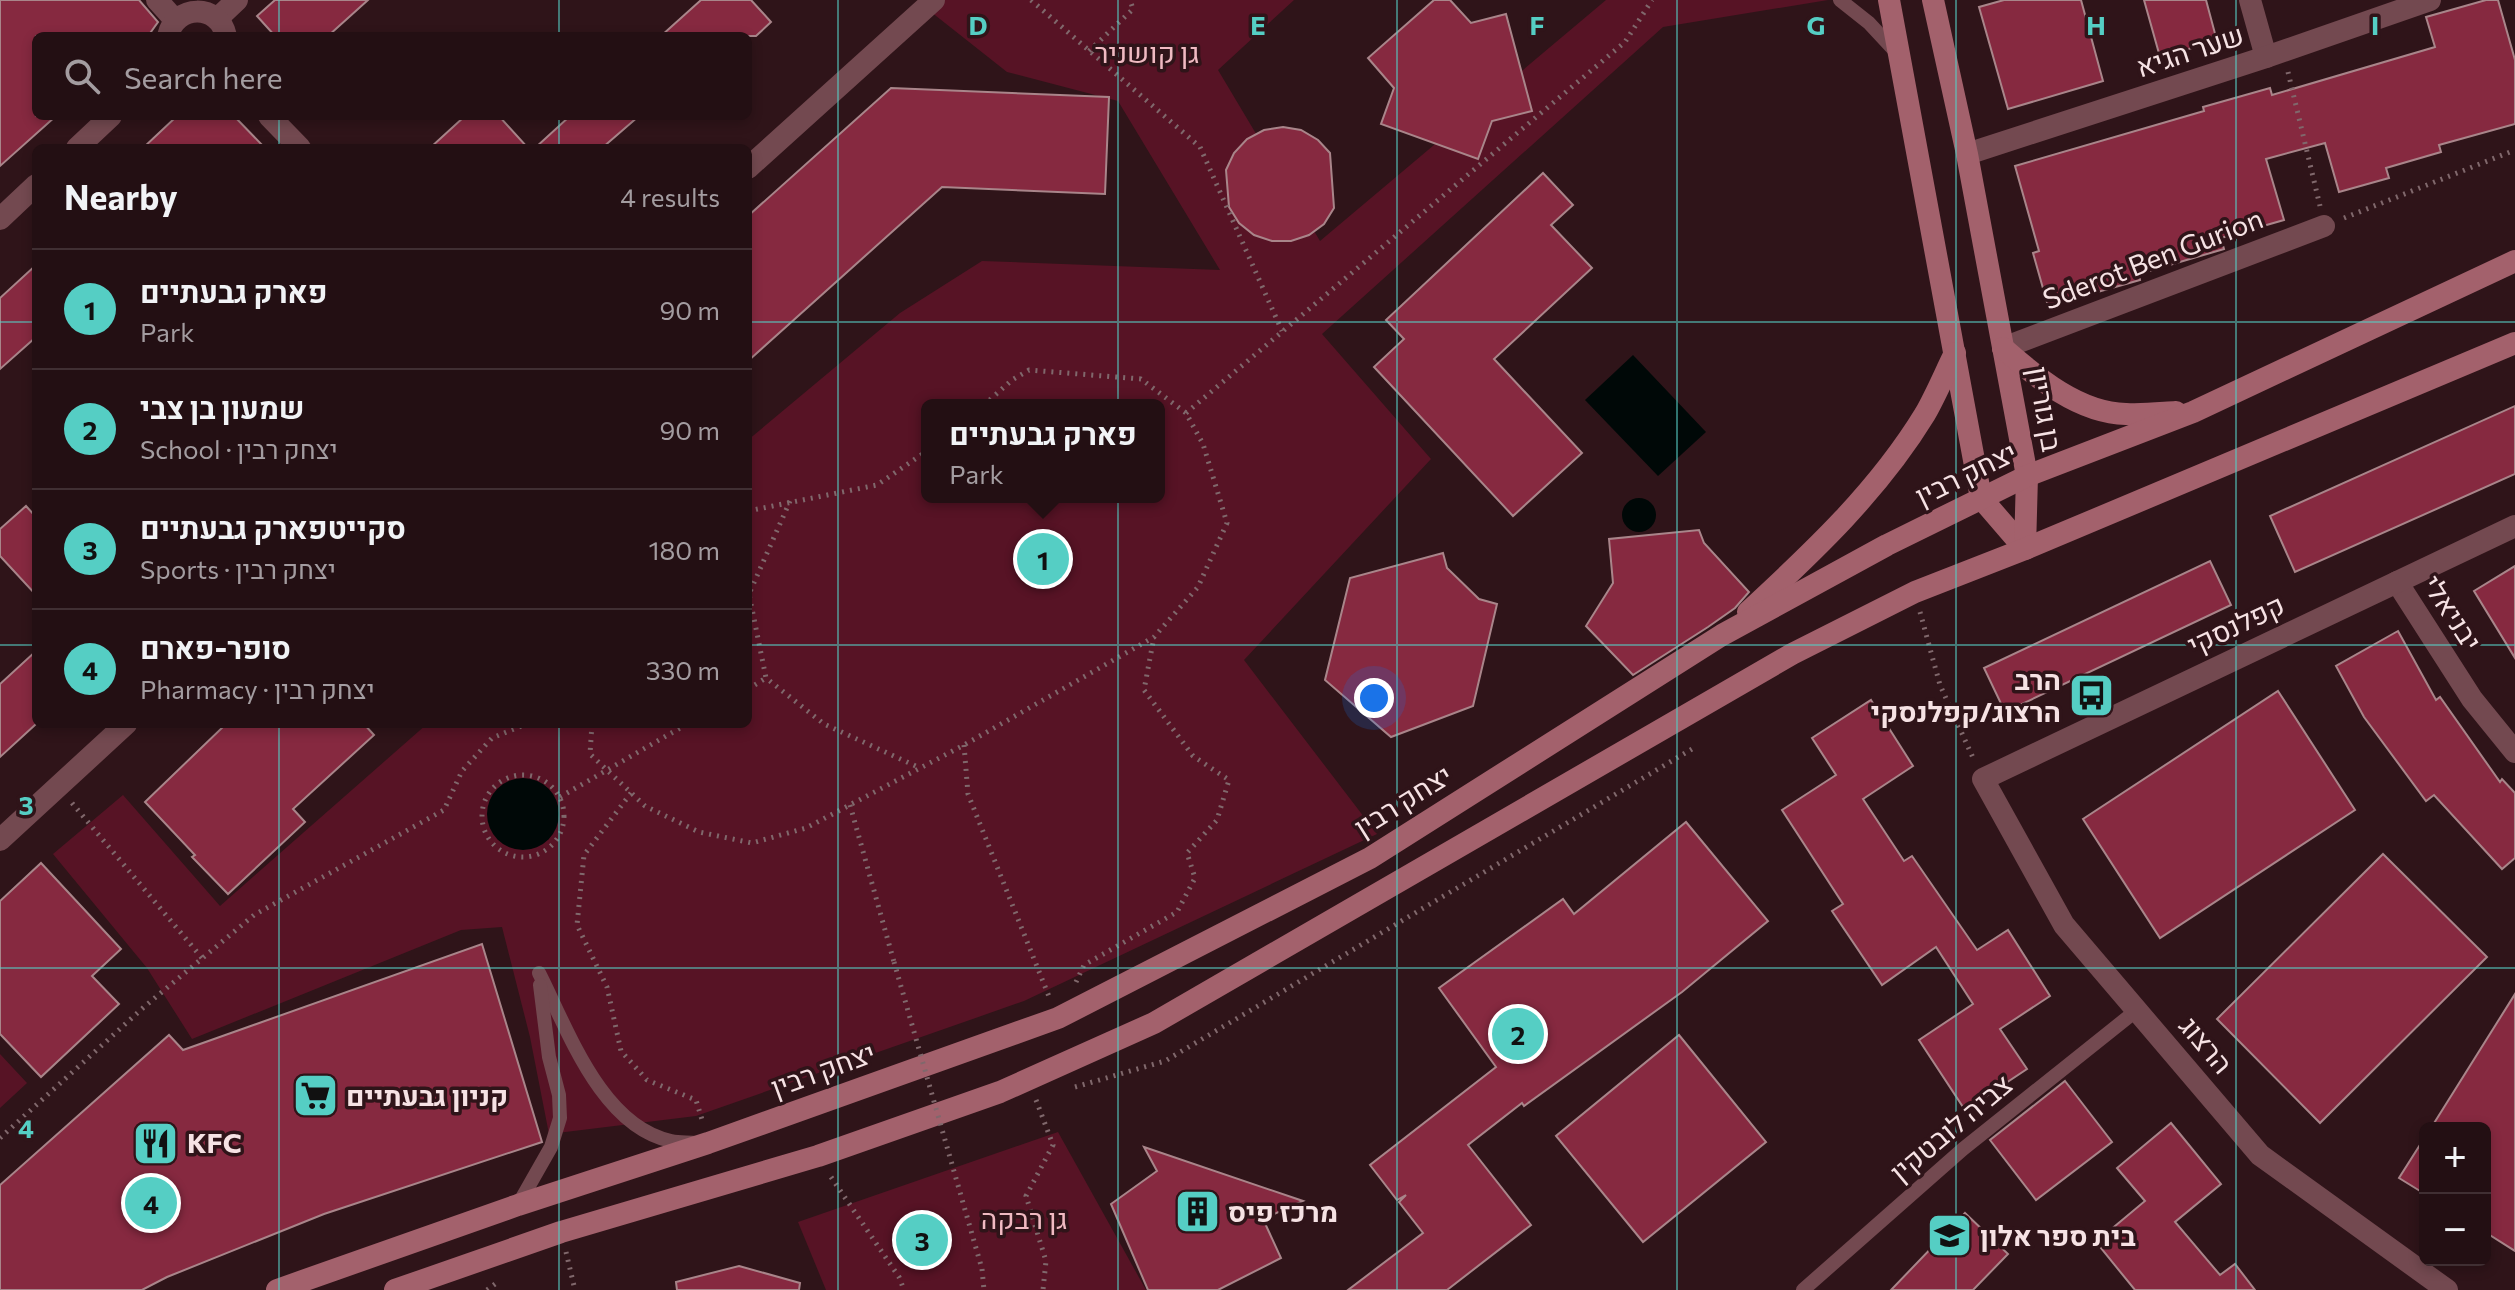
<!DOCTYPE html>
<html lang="en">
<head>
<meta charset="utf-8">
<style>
	body { margin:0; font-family:Commissioner,Heebo,sans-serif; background:#2b181c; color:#f1f3f6 }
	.controls { position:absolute; right:24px; bottom:24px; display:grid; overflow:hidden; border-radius:12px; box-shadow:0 4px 12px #0003 }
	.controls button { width:72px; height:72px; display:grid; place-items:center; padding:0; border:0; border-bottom:2px solid #402f33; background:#230f13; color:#f1f3f6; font:40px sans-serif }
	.you { position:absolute; left:1374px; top:698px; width:28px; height:28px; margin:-20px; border:6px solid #fff; border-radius:50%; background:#1a73e8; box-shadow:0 0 0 12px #1a73e833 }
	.badge { display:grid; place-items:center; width:52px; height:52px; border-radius:50%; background:#55cec4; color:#111; font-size:26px; font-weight:700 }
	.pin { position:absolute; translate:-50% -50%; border:4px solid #fff; box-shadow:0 2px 8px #0006 }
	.popup { position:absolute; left:921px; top:399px; width:244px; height:104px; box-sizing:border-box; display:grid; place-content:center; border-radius:12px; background:#230f13; filter:drop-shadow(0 2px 6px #0005); font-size:26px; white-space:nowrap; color:#a39ca0 }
	.popup b { font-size:30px; color:#f1f3f6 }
	.popup::after { content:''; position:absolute; left:50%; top:100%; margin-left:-16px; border:16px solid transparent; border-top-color:#230f13 }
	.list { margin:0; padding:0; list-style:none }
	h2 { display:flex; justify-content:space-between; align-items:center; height:104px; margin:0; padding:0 32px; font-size:34px }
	h2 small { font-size:26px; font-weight:400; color:#a39ca0 }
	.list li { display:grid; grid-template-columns:52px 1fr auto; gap:24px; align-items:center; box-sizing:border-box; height:120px; padding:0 32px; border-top:2px solid #402f33 }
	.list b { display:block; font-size:30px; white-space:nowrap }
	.list p { margin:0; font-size:26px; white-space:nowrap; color:#a39ca0 }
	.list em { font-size:26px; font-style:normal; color:#a39ca0 }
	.icon { flex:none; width:44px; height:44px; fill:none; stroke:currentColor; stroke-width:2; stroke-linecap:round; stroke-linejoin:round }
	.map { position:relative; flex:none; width:2515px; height:1290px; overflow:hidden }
	.search { position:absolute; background:#230f13; box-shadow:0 4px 12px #0003; left:32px; top:32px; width:720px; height:88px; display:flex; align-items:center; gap:20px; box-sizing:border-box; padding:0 28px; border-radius:12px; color:#a39ca0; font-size:30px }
	.panel { position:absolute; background:#230f13; box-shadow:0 4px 12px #0003; left:32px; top:144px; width:720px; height:584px; border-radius:12px }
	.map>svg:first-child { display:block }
	.green { fill:#571325; fill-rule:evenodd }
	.water { fill:#000807 }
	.building { fill:#862940; stroke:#a9858a; stroke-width:2 }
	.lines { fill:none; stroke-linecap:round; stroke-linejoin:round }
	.path { stroke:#80686c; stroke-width:5; stroke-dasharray:2 6; stroke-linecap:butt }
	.service { stroke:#734950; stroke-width:14 }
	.minor { stroke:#734950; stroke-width:22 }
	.secondary { stroke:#a3616c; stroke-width:22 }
	.path-bridge { stroke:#80686c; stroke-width:5; stroke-dasharray:2 6; stroke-linecap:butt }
	.grid { fill:none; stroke:#55cec4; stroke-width:2; stroke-opacity:0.55 }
	.labels { text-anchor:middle; stroke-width:7; stroke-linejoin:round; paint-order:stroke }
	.street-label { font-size:28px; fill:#f6e2e4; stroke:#2f1419 }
	.park-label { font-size:28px; fill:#f0bac2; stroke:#2f1419 }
	.poi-label { font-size:28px; font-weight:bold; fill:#f6e2e4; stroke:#2f1419; text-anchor:start }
	.grid-label { font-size:26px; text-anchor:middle; font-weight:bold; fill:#55cec4; stroke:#2f1419; stroke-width:7; stroke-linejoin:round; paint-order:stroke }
</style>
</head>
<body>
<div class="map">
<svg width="2515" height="1290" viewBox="0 0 2515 1290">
	<rect width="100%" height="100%" fill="#2f1419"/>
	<g class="green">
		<path d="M934,0H1294L1218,70L1320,241L1606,0H1828L1663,27L1322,334L1431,459L1244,660L1377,834L1024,1001L696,1116L549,1134L530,1037L502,927L461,930L192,1039L147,968L53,854L123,795L220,906L427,724H748V440L900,313L982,261L1220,270L1118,101L1007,72L926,8ZM927,405H1159V497H927Z"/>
		<polygon points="0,1054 27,1083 0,1108"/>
		<polygon points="1058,1132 1146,1290 826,1290 798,1222"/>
	</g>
	<g class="water">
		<polygon points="1633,355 1706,432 1658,476 1585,400"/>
		<circle cx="1639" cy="515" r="17"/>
		<circle cx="523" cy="814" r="36"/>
	</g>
	<g class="building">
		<polygon points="0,0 139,0 158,22 148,36 36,36 36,116 56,116 0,166"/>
		<polygon points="275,0 368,0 328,36 275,36 257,16"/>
		<polygon points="701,0 751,0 771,22 756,36 661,36"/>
		<polygon points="1434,0 1450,0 1471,23 1506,14 1532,111 1492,121 1478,159 1381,124 1394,88 1368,58"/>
		<polygon points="2004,0 2081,0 2103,81 2008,109 1979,7"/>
		<polygon points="2144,0 2206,0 2217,41 2160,57"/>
		<polygon points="2486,0 2498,0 2515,60 2515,124 2439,145 2441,152 2386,168 2389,178 2339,192 2325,143 2266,159 2284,220 2221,238 2224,249 2139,274 2140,280 2048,306 2033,253 2039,251 2015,166 2204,111 2203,107 2270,88 2272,95 2435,47 2426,17"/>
		<polygon points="891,88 1109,97 1105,194 942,187 748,361 748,216"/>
		<polygon points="177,116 234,116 265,148 143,148"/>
		<polygon points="465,116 499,116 528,148 430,148"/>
		<polygon points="570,116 639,116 602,148 535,148"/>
		<polygon points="1283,127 1301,130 1318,140 1330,153 1334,208 1324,224 1309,235 1291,241 1272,241 1254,235 1239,223 1229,207 1226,170 1234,153 1247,139 1264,130"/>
		<polygon points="1543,173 1573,205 1551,225 1592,268 1494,359 1582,453 1513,516 1374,367 1404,339 1386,320"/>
		<polygon points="36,265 36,337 0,369 0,298"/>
		<polygon points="2515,406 2515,474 2295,572 2270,516"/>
		<polygon points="26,506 36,517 36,595 0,556 0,529"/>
		<polygon points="1699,530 1704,543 1749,592 1735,608 1708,627 1633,675 1586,626 1613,583 1609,539"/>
		<polygon points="1443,553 1447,568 1479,599 1497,604 1473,706 1391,737 1325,680 1350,578"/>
		<polygon points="2210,561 2231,605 2005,712 1984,668"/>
		<polygon points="2515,566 2515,658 2474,591"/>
		<polygon points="2398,631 2436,700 2440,697 2500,782 2502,779 2515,793 2515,858 2502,869 2434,795 2426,801 2364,717 2336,666"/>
		<polygon points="36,651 36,724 0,757 0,684"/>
		<polygon points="2278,691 2355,810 2160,938 2083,819"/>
		<polygon points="1871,700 1913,766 1863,799 1904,861 1912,856 1977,950 2008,930 2050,996 2000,1029 2027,1069 1965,1110 1919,1040 1973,1004 1936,947 1882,985 1832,911 1843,904 1782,810 1836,775 1812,738"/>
		<polygon points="226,724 364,724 374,735 293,809 305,822 228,894 192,857 195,855 145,802"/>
		<polygon points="1686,822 1768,921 1682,992 1524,1106 1522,1103 1468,1145 1531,1225 1447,1290 1348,1290 1423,1233 1399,1202 1406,1195 1397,1200 1370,1165 1496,1067 1439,988 1563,899 1574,914"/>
		<polygon points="2383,854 2487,957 2320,1123 2217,1019"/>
		<polygon points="41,863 121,949 92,976 119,1004 41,1077 0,1034 0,901"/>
		<polygon points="482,944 542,1142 324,1214 167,1277 142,1290 0,1290 0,1185 169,1035 183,1050"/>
		<polygon points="2515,994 2515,1251 2485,1232 2485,1128 2431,1128"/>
		<polygon points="1679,1035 1766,1142 1643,1242 1556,1136"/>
		<polygon points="2065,1081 2112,1142 2036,1200 1990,1140"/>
		<polygon points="2171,1123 2221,1184 2175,1222 2220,1275 2235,1264 2255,1290 2135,1290 2096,1242 2145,1201 2117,1168"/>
		<polygon points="2425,1137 2425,1194 2399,1178"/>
		<polygon points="1144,1147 1303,1201 1263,1219 1281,1258 1218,1290 1148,1290 1111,1204 1157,1171"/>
		<polygon points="1965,1213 2008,1254 1973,1290 1891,1290"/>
		<polygon points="739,1266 800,1283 799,1290 677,1290 676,1282"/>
	</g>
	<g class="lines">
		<g class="path">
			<polyline points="1031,0 1200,147 1282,331"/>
			<polyline points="1089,51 1133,9 1130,0"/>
			<polyline points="2288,72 2320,206"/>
			<polyline points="2344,218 2515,150"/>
			<polyline points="1186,413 1625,42 1652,0"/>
			<polyline points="790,501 749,594 766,678 824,724 920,768"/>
			<polyline points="748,511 877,485 927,451"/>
			<polyline points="1920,612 1940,685 1974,760"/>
			<polyline points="748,689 766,678"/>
			<polyline points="592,724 590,754 645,806 699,832 752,843 806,828 964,745 1154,637 1198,587 1227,523 1203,444 1186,413 1141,379 1029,370 1012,380 984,405"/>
			<polyline points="964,745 968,794 1050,999"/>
			<circle cx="523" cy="816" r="41"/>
			<polyline points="631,793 584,855 577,925 607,987 621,1051 647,1080 696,1100 703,1123"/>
			<polyline points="560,797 687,724"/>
			<polyline points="72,803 202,958"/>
			<polyline points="850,805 894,962"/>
			<polyline points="1076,982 1084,965 1177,912 1195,878 1187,853 1217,820 1229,780 1193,756 1144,690 1154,637"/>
			<polyline points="1075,1087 1165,1061 1697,746"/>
			<polyline points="1036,1100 1053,1145 1026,1196 1046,1261 1043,1290"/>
			<polyline points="0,1138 144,1007 254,915 444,810 462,771 492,738 526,724"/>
			<polyline points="831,1177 899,1277 904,1290"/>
			<polyline points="566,1252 575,1290"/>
			<polyline points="982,1269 984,1290"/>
			<polyline points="487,1290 499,1281"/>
		</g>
		<g class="service">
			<polyline points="1840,0 1869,23 1895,51"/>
			<path d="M539,973C568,1030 601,1126 671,1141C679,1143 688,1142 696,1143"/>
			<polyline points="518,1205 551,1147 560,1118 559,1095 549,1057 540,985"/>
			<polyline points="1803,1290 1963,1149 2137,1010"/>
		</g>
		<g class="minor">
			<polyline points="157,0 175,20"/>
			<polyline points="2250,0 2266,57"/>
			<polyline points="218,18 237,0"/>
			<path d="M168,36C175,4 219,3 226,36"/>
			<polyline points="269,116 300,148"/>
			<polyline points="77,148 111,116"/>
			<polyline points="1967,154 2266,57 2430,0"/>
			<polyline points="748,168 934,0"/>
			<polyline points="0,219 36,185"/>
			<polyline points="2003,348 2324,226"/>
			<polyline points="2397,582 2472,699 2515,752"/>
			<polyline points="0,840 126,724"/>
			<polyline points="2447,1290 2260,1155 2064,925 1983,779 2515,526"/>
		</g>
		<g class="secondary">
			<polyline points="1889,0 1981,498 2025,549"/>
			<polyline points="1933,0 1967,154 2027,476 2025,549"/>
			<path d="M2003,348C2037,378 2079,413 2126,414C2143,415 2160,413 2176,412"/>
			<path d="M1748,612C1813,552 1878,491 1925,414C1936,395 1945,373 1955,353"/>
			<polyline points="277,1290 518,1205 708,1143 1058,1018 1370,858 1722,635 1887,545 2027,476 2193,412 2515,261"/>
			<polyline points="395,1290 561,1232 818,1156 1000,1092 1154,1023 1792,654 1915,592 2025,549 2515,343"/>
		</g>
		<polyline class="path-bridge" points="894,962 982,1269"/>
	</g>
	<path class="grid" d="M279,0V36M559,0V36M838,0V1290M1118,0V1290M1397,0V1290M1677,0V1290M1956,0V1290M2236,0V1290M279,116V148M559,116V148M0,322H36M748,322H2515M0,645H36M748,645H2515M279,724V1290M559,724V1290M0,968H2515"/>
	<defs>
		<symbol id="bus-square" viewBox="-11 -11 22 22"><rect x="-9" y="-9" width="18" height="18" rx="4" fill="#55cec4" stroke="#2f1419"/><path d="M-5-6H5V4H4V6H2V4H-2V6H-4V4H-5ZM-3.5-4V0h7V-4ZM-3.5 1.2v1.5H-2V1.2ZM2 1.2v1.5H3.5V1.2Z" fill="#111"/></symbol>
		<symbol id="supermarket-square" viewBox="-11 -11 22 22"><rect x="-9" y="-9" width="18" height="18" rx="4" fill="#55cec4" stroke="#2f1419"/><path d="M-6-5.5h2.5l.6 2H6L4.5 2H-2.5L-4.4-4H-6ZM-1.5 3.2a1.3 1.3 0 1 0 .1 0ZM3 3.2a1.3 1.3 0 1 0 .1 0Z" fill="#111"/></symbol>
		<symbol id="restaurant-square" viewBox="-11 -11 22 22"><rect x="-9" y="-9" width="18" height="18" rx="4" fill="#55cec4" stroke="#2f1419"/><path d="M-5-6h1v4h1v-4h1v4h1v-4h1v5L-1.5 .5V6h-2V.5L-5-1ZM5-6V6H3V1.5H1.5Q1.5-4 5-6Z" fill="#111"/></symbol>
		<symbol id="building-square" viewBox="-11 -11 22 22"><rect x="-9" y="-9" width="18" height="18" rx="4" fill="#55cec4" stroke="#2f1419"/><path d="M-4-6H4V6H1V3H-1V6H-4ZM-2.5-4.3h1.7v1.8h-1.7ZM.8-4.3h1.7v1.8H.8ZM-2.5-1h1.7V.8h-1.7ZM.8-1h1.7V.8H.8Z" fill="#111"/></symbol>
		<symbol id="school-square" viewBox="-11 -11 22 22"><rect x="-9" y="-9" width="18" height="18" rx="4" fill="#55cec4" stroke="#2f1419"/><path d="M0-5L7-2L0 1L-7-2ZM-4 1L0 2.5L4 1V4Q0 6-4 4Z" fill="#111"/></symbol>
	</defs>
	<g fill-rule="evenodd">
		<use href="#bus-square" x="2066" y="670" width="51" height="51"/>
		<use href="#supermarket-square" x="290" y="1070" width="51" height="51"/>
		<use href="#restaurant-square" x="130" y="1118" width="51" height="51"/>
		<use href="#building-square" x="1172" y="1186" width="51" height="51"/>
		<use href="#school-square" x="1924" y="1210" width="51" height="51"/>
	</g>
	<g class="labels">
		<g class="street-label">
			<text transform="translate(2190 51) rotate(-18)" y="10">שער הגיא</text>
			<text transform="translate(2153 259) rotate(-21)" y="10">Sderot Ben Gurion</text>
			<text transform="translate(2045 409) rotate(80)" y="10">בן גוריון</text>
			<text transform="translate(1966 474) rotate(-26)" y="10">יצחק רבין</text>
			<text transform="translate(2452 613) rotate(57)" y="10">יבניאלי</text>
			<text transform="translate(2236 625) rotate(-25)" y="10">קפלנסקי</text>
			<text transform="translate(1403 801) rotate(-32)" y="10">יצחק רבין</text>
			<text transform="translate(2206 1045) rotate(50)" y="10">הרצוג</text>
			<text transform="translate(823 1070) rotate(-20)" y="10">יצחק רבין</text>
			<text transform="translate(1951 1128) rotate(-40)" y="10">צביה לובטקין</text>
		</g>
		<g class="park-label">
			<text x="1147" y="63">גן קושניר</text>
			<text x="1024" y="1229">גן רבקה</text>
		</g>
		<g class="poi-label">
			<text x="2061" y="690" text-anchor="end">הרב<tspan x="2061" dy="32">הרצוג/קפלנסקי</tspan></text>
			<text x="346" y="1106">קניון גבעתיים</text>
			<text x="187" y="1153">KFC</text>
			<text x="1228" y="1222">מרכז פיס</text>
			<text x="1980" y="1246">בית ספר אלון</text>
		</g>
	</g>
	<g class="grid-label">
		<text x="978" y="35">D</text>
		<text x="1258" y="35">E</text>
		<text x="1537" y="35">F</text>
		<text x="1816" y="35">G</text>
		<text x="2096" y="35">H</text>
		<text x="2375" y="35">I</text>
		<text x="26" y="815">3</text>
		<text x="26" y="1138">4</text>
	</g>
</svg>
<div class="controls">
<button>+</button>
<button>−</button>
</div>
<div class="you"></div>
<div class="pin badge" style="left:1043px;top:559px">1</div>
<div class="popup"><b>פארק גבעתיים</b>Park</div>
<div class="pin badge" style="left:1518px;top:1034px">2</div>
<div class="pin badge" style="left:922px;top:1240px">3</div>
<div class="pin badge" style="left:151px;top:1203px">4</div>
<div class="search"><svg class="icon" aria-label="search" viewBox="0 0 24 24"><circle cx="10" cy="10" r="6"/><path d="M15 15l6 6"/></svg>Search here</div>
<section class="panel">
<h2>Nearby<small>4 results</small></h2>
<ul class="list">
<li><span class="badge">1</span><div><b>פארק גבעתיים</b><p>Park</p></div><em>90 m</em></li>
<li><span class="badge">2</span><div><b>שמעון בן צבי</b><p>School · יצחק רבין</p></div><em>90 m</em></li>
<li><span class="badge">3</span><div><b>סקייטפארק גבעתיים</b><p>Sports · יצחק רבין</p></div><em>180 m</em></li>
<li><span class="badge">4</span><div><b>סופר-פארם</b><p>Pharmacy · יצחק רבין</p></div><em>330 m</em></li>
</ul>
</section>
</div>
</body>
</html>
